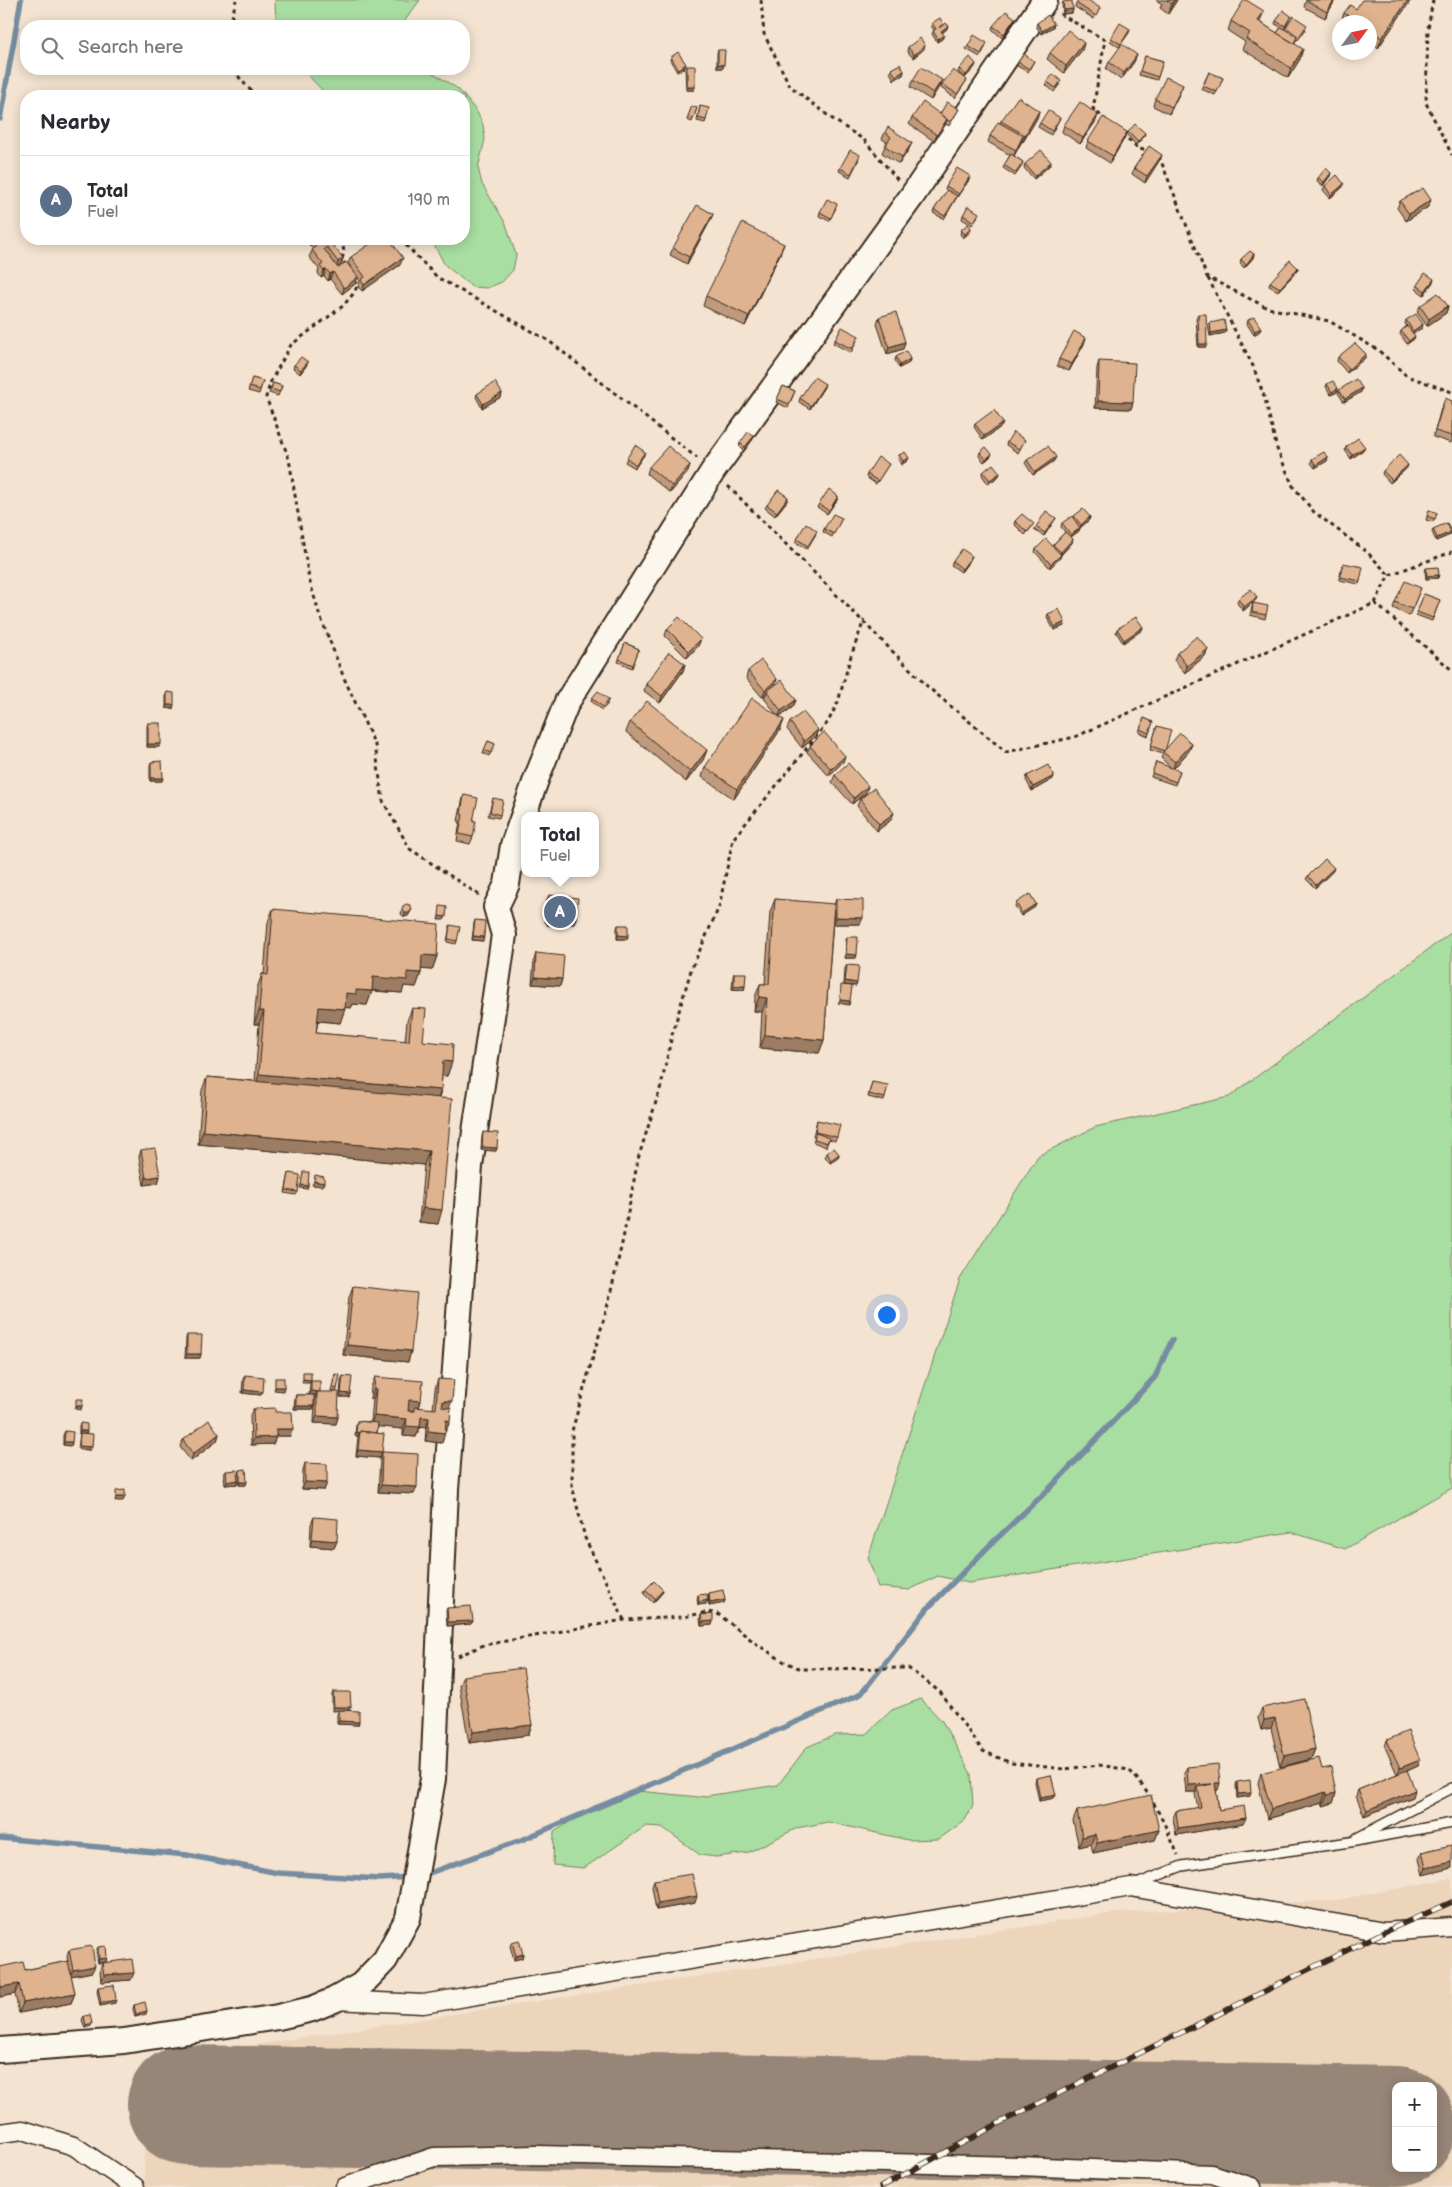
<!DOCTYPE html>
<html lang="en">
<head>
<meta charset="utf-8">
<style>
	body { margin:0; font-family:"Balsamiq Sans",sans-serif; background:#f2f2f3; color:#2b2b33 }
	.controls { position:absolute; right:15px; bottom:15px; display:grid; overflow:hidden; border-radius:10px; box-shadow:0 2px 12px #0003 }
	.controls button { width:45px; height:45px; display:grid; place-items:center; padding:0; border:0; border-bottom:1px solid #e1e1e2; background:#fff; color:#2b2b33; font:25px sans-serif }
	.compass { position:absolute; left:1332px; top:15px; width:45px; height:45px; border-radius:50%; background:#fff; box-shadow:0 2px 12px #0003; rotate:57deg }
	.you { position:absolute; left:886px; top:1314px; width:18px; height:18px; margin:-12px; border:4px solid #fff; border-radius:50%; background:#1a73e8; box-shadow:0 0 0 8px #1a73e833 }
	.badge { display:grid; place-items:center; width:32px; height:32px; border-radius:50%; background:#3b2a1e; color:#fff; font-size:16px; font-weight:700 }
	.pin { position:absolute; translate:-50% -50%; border:2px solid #fff; box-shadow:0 1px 5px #0006 }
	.popup { position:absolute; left:521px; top:812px; width:78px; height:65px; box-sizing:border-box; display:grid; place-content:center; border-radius:10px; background:#fff; filter:drop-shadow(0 1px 4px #0005); font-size:16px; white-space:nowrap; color:#7c7c81 }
	.popup b { font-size:19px; color:#2b2b33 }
	.popup::after { content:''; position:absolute; left:50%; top:100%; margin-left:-10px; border:10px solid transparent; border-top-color:#fff }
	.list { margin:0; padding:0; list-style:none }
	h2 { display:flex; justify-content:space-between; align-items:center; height:65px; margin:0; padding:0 20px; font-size:21px }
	h2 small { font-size:16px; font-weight:400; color:#7c7c81 }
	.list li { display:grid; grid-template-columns:32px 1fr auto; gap:15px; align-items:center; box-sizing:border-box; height:90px; padding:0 20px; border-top:1px solid #e1e1e2 }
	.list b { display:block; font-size:19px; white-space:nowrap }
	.list p { margin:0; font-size:16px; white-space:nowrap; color:#7c7c81 }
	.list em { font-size:16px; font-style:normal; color:#7c7c81 }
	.icon { flex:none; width:28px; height:28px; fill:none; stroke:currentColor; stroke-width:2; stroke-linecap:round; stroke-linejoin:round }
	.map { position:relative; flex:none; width:1452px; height:2187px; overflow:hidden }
	.search { position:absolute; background:#fff; box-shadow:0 2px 12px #0003; left:20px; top:20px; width:450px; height:55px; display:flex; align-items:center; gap:12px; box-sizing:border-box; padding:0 18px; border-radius:20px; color:#7c7c81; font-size:19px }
	.panel { position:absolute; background:#fff; box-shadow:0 2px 12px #0003; left:20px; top:90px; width:450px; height:155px; border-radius:20px }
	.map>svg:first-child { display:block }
	.built { fill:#edd5bc; fill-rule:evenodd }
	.green { fill:#a8dea2; stroke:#728460 }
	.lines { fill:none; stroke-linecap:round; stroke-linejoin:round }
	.stream { stroke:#768ca1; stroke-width:5.5 }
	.runway { stroke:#978677; stroke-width:120 }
	.service-casing { stroke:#3b2a1e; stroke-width:12 }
	.minor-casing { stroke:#3b2a1e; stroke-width:21 }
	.secondary-casing { stroke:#3b2a1e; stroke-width:28 }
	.path { stroke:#3b2a1e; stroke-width:3; stroke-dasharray:4 4; stroke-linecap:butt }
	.service { stroke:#fbf7ec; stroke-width:9 }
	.minor { stroke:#fbf7ec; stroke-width:18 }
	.secondary { stroke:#fbf7ec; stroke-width:24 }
	.rail-casing { stroke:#3b2a1e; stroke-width:5.5 }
	.rail { stroke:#fbf7ec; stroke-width:4; stroke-dasharray:11; stroke-linecap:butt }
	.wall { fill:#c09a7b; stroke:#3b2a1e }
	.shaded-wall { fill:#9c7d64; stroke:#3b2a1e }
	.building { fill:#dfb38f; stroke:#3b2a1e }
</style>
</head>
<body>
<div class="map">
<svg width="1452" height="2187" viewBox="0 0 1452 2187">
	<rect width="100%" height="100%" fill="#f3e3d0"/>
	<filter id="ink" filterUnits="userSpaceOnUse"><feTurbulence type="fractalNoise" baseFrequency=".02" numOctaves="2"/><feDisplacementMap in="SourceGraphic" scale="10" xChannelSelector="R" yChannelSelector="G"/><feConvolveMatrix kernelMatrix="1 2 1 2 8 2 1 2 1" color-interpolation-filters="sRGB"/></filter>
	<g filter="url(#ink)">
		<path class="built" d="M1452,1878V2187H145L142,2062L1114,1913L1337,1900ZM1396,2086H1433V2168H1396Z"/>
		<g class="green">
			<polygon points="275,0 420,0 401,26 276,26"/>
			<polygon points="302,69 427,69 458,89 464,96 328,96"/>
			<polygon points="464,96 477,112 483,125 485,139 478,168 482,184 506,224 516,255 513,270 502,282 487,288 472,287 445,265 431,239 464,239"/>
			<polygon points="1452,932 1452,1488 1345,1549 1291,1532 969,1583 938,1576 909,1590 878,1587 868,1558 960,1279 1038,1156 1095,1127 1229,1097"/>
			<polygon points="921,1699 942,1721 971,1774 973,1806 965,1820 939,1839 908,1840 828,1822 797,1828 747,1853 716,1857 700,1855 662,1827 646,1826 584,1868 553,1865 554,1832 594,1806 638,1791 699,1797 778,1785 807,1747 835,1735 866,1734 892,1710"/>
		</g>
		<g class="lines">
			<g class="stream">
				<polyline points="0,119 21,0"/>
				<polyline points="0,1838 187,1855 278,1873 380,1879 410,1877"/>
				<polyline points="421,1876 524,1839 861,1694 928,1608 989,1546 1052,1486 1155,1377 1172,1340"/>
			</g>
			<polyline class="runway" points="187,2105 1396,2126"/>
			<defs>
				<g id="service">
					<polyline points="1357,1838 1452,1788"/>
					<polyline points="1137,1884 1182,1866 1350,1842 1452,1823"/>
				</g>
				<g id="minor">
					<polyline points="334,2000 423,2004 1131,1887 1384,1932 1452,1927"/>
					<polyline points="0,2133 23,2130 74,2146 135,2187"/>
					<polyline points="345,2187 434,2157 536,2155 1019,2166 1212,2174 1252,2187"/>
				</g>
				<polyline id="secondary" points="0,2050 124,2041 278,2017 312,2009 334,2000 361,1985 385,1960 408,1918 433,1779 446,1490 470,1166 504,935 496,907 507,884 513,845 537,777 567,702 713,471 912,196 1045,0"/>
			</defs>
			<use href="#service" class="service-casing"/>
			<use href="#minor" class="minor-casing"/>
			<use href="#secondary" class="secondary-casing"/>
			<g class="path">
				<polyline points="761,0 764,34 790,86 831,118 864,140 898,180"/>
				<polyline points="1433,0 1428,28 1426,103 1452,155"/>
				<polyline points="1060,14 1105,40 1093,109 1106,120"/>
				<polyline points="230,26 236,0"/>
				<polyline points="234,69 241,80 256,96"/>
				<polyline points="1122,134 1137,148 1150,152"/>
				<polyline points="1159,156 1207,277 1268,308 1329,321 1378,350 1407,376 1452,392"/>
				<polyline points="342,239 344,252 342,259 346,266"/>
				<polyline points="400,239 437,277 549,341 697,458"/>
				<polyline points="1208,278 1253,366 1265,399 1277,449 1293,486 1314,512 1367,552 1389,575"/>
				<polyline points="355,280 358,285 353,294 343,306 291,345 271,381 266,397 289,459 309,579 319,613 344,678 375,745 383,801 410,849 479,895"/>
				<polyline points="728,486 929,688 1006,752 1075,737 1375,603 1389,575 1452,552"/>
				<polyline points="1375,603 1452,670"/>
				<polyline points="624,1620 585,1538 572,1486 572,1431 608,1304 623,1239 638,1159 661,1086 672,1035 691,970 719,907 733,839 828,722 838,702 850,659 864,620"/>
				<path d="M458,1656L484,1645L624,1620L684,1617L707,1612L718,1614L758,1645L783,1661L801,1669L908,1668L940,1692L983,1751L1011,1763L1064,1769L1099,1765L1129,1770C1152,1793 1165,1825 1178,1855"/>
			</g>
			<use href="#service" class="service"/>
			<use href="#minor" class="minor"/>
			<use href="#secondary" class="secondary"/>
			<defs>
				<polyline id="rail" points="881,2187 1005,2120 1384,1932 1452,1902"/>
			</defs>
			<use href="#rail" class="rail-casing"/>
			<use href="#rail" class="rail"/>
		</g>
		<g class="wall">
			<polygon points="1156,0 1177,0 1168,14 1160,8 1162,4"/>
			<polygon points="1306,0 1334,2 1325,18 1304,7"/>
			<polygon points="1411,0 1378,48 1370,42 1370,22 1341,22 1344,13 1356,9"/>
			<polygon points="1063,2 1073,9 1072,13 1063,14 1062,5"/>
			<polygon points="1076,3 1100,8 1094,19 1075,7"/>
			<polygon points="1291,16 1284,29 1285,29 1286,27 1306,29 1298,40 1297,39 1294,44 1300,59 1288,78 1242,49 1245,42 1228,31 1231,21 1260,22 1277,33 1281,27 1275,24 1276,21"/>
			<polygon points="1014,21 1002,38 992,29 993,26"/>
			<polygon points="932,23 942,25 947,29 942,33 944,35 942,39 937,42 932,34 934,30 931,26"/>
			<polygon points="1037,23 1054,24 1053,27 1041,34 1036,26"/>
			<polygon points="1130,29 1129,33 1119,47 1110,41 1111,38"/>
			<polygon points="1084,43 1082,50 1064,73 1047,59 1050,53"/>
			<polygon points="968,46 986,46 980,57 966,49"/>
			<polygon points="908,47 924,49 913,58 907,51"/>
			<polygon points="718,50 723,68 717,68 717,53"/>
			<polygon points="1137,55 1134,62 1121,80 1106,69 1109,62"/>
			<polygon points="1145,56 1163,61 1157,80 1139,75"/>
			<polygon points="671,57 684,68 677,72 670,60"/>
			<polygon points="1034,61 1028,72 1017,66 1018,62"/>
			<polygon points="687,66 695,87 694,90 686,90 685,69"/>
			<polygon points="975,67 965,78 958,72 959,69"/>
			<polygon points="891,69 904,71 903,75 894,80 890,72"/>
			<polygon points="1209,72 1223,78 1215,95 1201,89"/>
			<polygon points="913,80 942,80 939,87 931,100 910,87"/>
			<polygon points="967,80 955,98 941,88 942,84"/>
			<polygon points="1047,82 1060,84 1054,92 1046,85"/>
			<polygon points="1180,92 1169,114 1153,106 1155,99"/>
			<polygon points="692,106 697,108 692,122 687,120"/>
			<polygon points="700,106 706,120 705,123 697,121"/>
			<polygon points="959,109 949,126 946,124 934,141 909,124 912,118 940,114"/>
			<polygon points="1039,111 1037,118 1023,142 1022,141 1014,156 1023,162 1022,166 1015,176 1003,168 1010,155 988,142 990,136 1001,121"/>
			<polygon points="1060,118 1051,135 1038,127 1040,123"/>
			<polygon points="1096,121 1080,144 1062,132 1064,125"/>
			<polygon points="885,132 909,149 899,164 882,153 885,146 887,142 882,139"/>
			<polygon points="1127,132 1124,139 1110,163 1086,148 1088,141"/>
			<polygon points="1128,132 1144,136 1136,145 1127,135"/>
			<polygon points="1162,155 1159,161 1145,183 1132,174 1134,168"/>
			<polygon points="859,159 850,177 839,171 840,168"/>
			<polygon points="1051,162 1050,165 1034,179 1024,168 1025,164"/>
			<polygon points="1331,173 1330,176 1323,186 1317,181 1318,178"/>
			<polygon points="970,176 969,180 957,197 944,219 933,213 934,210 947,191 945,189 946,186"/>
			<polygon points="1325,186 1343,187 1330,198 1323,190"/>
			<polygon points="1400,201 1428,207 1406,221 1397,208"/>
			<polygon points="836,208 829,221 819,216 820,212"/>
			<polygon points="713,214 710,221 687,264 670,255 673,248"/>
			<polygon points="963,215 978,216 972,225 962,219"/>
			<polygon points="971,228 970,232 963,238 960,234 961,230"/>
			<polygon points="312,239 328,239 343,258 341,265 337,268 355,284 342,294 330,279 328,281 324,276 321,278 318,273 319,269 309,257 313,249 309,245"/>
			<polygon points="784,244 780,254 745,326 703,306 706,296"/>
			<polygon points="1254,254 1253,258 1244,268 1240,263 1241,259"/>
			<polygon points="351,257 400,265 362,291 358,287 360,281 348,263"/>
			<polygon points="1298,268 1297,271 1278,291 1269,286 1270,282"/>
			<polygon points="1433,282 1424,295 1416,289 1417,285"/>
			<polygon points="1420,306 1448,306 1446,313 1427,326 1417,312"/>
			<polygon points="1198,314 1206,347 1198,347 1196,318"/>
			<polygon points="879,317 905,342 903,349 887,354 877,324"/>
			<polygon points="1248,320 1260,331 1254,335 1247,324"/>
			<polygon points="1406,320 1423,324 1422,328 1413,333 1414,339 1407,344 1400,334 1401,331 1407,326 1405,324"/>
			<polygon points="1210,323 1225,333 1210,336 1208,326"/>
			<polygon points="859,336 851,353 833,343 835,340"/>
			<polygon points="1084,344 1069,371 1057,366 1059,359"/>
			<polygon points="896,357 910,359 909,363 899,368 895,360"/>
			<polygon points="1338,357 1365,358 1347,373 1337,361"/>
			<polygon points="1099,361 1133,402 1131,409 1095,408 1097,368"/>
			<polygon points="308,362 306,366 300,374 293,368 294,365"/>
			<polygon points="252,378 263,381 259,394 248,391"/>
			<polygon points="273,383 282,386 278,396 269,393"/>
			<polygon points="1327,384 1337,392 1331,395 1326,387"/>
			<polygon points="783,386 795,391 788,408 776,402"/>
			<polygon points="824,387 810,409 799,402 800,398"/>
			<polygon points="1362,388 1361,392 1344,402 1338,393 1339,390"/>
			<polygon points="502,393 501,397 482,408 476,397 477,394"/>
			<polygon points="1452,401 1452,440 1451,443 1433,437 1442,405"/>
			<polygon points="975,424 1002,426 983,440 974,427"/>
			<polygon points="753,439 744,451 739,446 740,443"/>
			<polygon points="1025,440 1018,453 1006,445 1007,442"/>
			<polygon points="1346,447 1363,450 1351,459 1345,450"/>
			<polygon points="980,452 992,454 990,457 984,462 979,456"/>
			<polygon points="644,455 635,468 625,462 627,458"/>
			<polygon points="899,455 909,458 907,461 901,465 898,459"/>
			<polygon points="1328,457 1327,461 1315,468 1311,463 1312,459"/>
			<polygon points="1027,460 1054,461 1033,475 1025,463"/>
			<polygon points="889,464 887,467 876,484 866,477 867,474"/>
			<polygon points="690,465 688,472 670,493 647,474 649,467"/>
			<polygon points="1407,468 1390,483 1382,474 1383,471"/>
			<polygon points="983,472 999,476 988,484 982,475"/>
			<polygon points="838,496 837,500 827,514 817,507 819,504"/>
			<polygon points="787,501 775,516 765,508 767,505"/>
			<polygon points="1429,510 1437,513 1433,522 1426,520"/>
			<polygon points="1074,516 1090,517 1089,520 1080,528 1079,531 1071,537 1072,543 1061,555 1060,558 1050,568 1035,552 1036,549 1053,546 1053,545 1065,532 1061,527 1062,523 1073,519"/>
			<polygon points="842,518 832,537 823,532 824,529"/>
			<polygon points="1056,518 1044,536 1034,530 1036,527"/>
			<polygon points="1015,521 1032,527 1025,535 1014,524"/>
			<polygon points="1433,529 1451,532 1450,535 1436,541 1432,532"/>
			<polygon points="816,534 807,549 795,542 797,539"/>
			<polygon points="970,560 961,572 951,565 953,561"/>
			<polygon points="1343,563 1360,581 1359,584 1339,580"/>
			<polygon points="1426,568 1438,578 1426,579 1425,571"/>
			<polygon points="1421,588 1409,616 1393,608 1395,602"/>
			<polygon points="1424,594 1440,600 1432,621 1416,615"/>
			<polygon points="1238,599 1256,600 1243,611 1237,603"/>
			<polygon points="1253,603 1266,615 1265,619 1250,615"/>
			<polygon points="1048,614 1064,626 1054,630 1047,617"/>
			<polygon points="1143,627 1142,630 1123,643 1116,632 1117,629"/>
			<polygon points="667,629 701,639 698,646 687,658 665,636"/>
			<polygon points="625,643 639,649 632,668 618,662"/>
			<polygon points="1208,649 1205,656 1185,673 1174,660 1177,653"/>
			<polygon points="685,664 683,671 660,703 644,691 646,684"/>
			<polygon points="748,671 777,679 775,685 796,700 793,707 779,717 784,720 780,730 734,799 702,777 705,767 777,715 764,698 766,694 762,697 746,678"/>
			<polygon points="167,692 173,709 166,708 166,696"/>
			<polygon points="592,698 608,704 602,710 591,701"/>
			<polygon points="1144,718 1153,722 1148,736 1139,732"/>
			<polygon points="630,722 707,750 703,760 686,782 626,732"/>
			<polygon points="790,722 818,730 815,737 802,748 787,729"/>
			<polygon points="148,723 159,747 147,747 147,726"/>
			<polygon points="1157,726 1165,750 1192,744 1189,751 1173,769 1180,771 1175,785 1151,777 1156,762 1171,768 1161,758 1163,754 1150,750"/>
			<polygon points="488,741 495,744 489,756 483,753"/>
			<polygon points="810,746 843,762 829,776 807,752"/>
			<polygon points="151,762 163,778 162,781 150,781 150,765"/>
			<polygon points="835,775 866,793 852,804 832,782"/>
			<polygon points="1027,776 1054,776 1053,779 1032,791 1026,780"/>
			<polygon points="464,795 473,821 473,837 470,844 457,841 460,821 458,821 462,802"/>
			<polygon points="493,798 500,815 499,818 488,816"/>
			<polygon points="860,799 891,820 877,831 857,806"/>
			<polygon points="1334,868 1332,872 1315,888 1306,879 1308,876"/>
			<polygon points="549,895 576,918 574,924 557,923 556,926 547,925 547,922 545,922 546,902"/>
			<polygon points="775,899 834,905 836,899 860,924 834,924 834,909 824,1040 819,1053 760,1048 762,1012 754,1011 755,997 760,984 765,984 770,912"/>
			<polygon points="1016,903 1036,904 1035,907 1021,916 1015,906"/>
			<polygon points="403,906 412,909 408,916 404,917 401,914"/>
			<polygon points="273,909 437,956 432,970 421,969 421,973 416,987 404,986 402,993 372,991 367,1005 353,1004 351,1008 345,1007 340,1023 318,1021 316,1033 405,1041 407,1021 412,1008 423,1041 452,1062 447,1076 442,1075 441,1090 439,1098 438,1224 419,1222 424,1165 198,1144 202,1090 207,1077 255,1081 259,1024 254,1024 257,988 262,974 264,974 268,922"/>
			<polygon points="475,920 483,941 472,940 474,923"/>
			<polygon points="450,925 457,941 456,944 447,942"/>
			<polygon points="618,925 627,939 617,939 617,928"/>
			<polygon points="847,937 856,958 845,958 846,940"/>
			<polygon points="536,953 562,979 560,986 532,984 534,960"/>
			<polygon points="847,965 856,986 844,985 845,968"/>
			<polygon points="734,973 745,986 744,990 732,989 733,976"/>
			<polygon points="872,1082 885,1098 884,1101 868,1097"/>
			<polygon points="817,1120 837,1137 835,1141 829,1139 826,1147 813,1142 815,1136 813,1136"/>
			<polygon points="483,1132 497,1148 496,1151 481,1150 482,1136"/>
			<polygon points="141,1150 160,1176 158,1183 144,1185 139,1157"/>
			<polygon points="827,1153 839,1154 838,1158 830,1163 825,1157"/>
			<polygon points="289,1173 298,1192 296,1195 285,1193"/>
			<polygon points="353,1286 411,1351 408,1362 343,1355 349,1297"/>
			<polygon points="187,1335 201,1354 200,1358 185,1358 186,1338"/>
			<polygon points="335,1374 337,1389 336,1392 331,1391"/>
			<polygon points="245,1375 261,1395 242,1393 243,1379"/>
			<polygon points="343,1376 350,1394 349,1397 340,1397 341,1380"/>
			<polygon points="375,1377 421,1401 419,1408 433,1409 435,1389 438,1379 450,1408 450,1421 446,1431 445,1431 442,1443 425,1441 426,1428 420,1427 416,1437 403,1436 403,1429 378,1426 377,1433 382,1452 380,1458 356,1456 358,1436 355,1436 356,1425 357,1421 371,1422 373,1399 370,1399 371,1387"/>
			<polygon points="311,1381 338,1417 336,1424 314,1423 315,1399 316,1395 314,1395 314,1406 313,1409 294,1409 295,1398 296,1395 309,1395 310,1384"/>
			<polygon points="253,1409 275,1412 290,1436 276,1436 273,1444 251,1445 250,1415"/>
			<polygon points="80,1423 86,1433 90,1450 78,1449 80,1434 79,1434 79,1426"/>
			<polygon points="65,1431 72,1442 71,1446 63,1445 63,1435"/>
			<polygon points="219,1434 217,1441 191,1461 180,1447 183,1440"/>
			<polygon points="382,1452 414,1494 378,1492 380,1459"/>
			<polygon points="305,1463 327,1483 324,1490 302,1489 303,1470"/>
			<polygon points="240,1470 246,1485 239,1485 239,1473"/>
			<polygon points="226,1471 238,1480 237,1484 225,1485 224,1474"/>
			<polygon points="314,1517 337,1541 334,1548 310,1546 311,1524"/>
			<polygon points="645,1590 663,1590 662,1593 653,1603 644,1594"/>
			<polygon points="709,1593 725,1600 724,1603 709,1606 708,1597"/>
			<polygon points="698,1595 708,1600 706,1604 698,1605 697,1599"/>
			<polygon points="447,1608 473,1621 471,1624 447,1626 446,1611"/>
			<polygon points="701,1615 713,1621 712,1625 701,1626 700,1618"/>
			<polygon points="463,1676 532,1725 528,1735 469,1743 459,1686"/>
			<polygon points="333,1692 349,1710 343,1710 358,1725 337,1724 337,1714 339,1710 332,1711 332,1695"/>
			<polygon points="1262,1708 1315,1749 1311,1759 1280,1767 1271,1728 1261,1730 1258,1718"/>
			<polygon points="1387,1740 1418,1766 1407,1771 1413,1797 1364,1816 1356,1796 1358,1790 1397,1774 1385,1747"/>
			<polygon points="1187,1767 1218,1790 1216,1790 1219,1810 1243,1824 1176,1835 1173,1818 1176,1811 1198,1808 1195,1794 1196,1792 1186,1792 1184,1773"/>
			<polygon points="1322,1769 1336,1793 1333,1803 1323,1806 1322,1803 1267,1819 1258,1783 1261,1773"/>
			<polygon points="1036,1778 1056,1795 1054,1798 1039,1801 1035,1782"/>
			<polygon points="1237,1782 1250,1796 1237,1798 1236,1785"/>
			<polygon points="1077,1811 1159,1830 1155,1840 1093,1853 1091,1844 1079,1847 1073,1821"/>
			<polygon points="1452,1845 1423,1875 1419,1859 1422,1852"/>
			<polygon points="654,1880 695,1903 656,1910 652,1887"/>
			<polygon points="512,1942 523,1954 522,1958 514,1960 510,1946"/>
			<polygon points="98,1947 107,1958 106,1962 98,1963 96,1951"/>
			<polygon points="69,1950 92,1972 71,1976 75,1993 71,2003 19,2013 15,1994 0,1997 0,1967 25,1970 68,1961 67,1957"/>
			<polygon points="102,1963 131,1980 101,1982 100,1969"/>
			<polygon points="98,1987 115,2003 100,2006 97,1991"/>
			<polygon points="134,2005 146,2014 135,2017 133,2009"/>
			<polygon points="84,2016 91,2026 85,2028 82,2020"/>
		</g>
		<g class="shaded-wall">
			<polygon points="1174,0 1177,0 1168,14 1172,4"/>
			<polygon points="1334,0 1334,2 1325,18 1327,12"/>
			<polygon points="1408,0 1411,0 1378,48 1382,38"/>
			<polygon points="1073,9 1072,13 1063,14 1064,10"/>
			<polygon points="1264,11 1260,21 1254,31 1258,21"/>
			<polygon points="1015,18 1014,21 1002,38 1004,34"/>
			<polygon points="1054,24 1053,27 1041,34 1042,31"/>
			<polygon points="948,26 947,29 939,34 941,31"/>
			<polygon points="944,35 942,39 937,42 938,39"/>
			<polygon points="1084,43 1082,50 1064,73 1066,66"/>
			<polygon points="925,45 924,49 913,58 914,55"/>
			<polygon points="1303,49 1300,59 1288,78 1291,68"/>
			<polygon points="1137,55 1134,62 1121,80 1124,73"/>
			<polygon points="686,64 684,68 677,72 678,69"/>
			<polygon points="718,64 724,65 723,68 717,68"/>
			<polygon points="976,64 975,67 965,78 966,75"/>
			<polygon points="904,71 903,75 894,80 896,76"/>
			<polygon points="942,80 939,87 931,100 933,93"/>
			<polygon points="1183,85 1180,92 1169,114 1172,107"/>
			<polygon points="687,87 695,87 694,90 686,90"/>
			<polygon points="1039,111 1037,118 1023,142 1025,135"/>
			<polygon points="1098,115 1096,121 1080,144 1083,138"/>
			<polygon points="947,119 945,125 934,141 937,135"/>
			<polygon points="1127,132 1124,139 1110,163 1113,156"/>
			<polygon points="1145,133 1144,136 1136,145 1138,142"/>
			<polygon points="1023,136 1021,143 1013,157 1016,150"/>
			<polygon points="912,143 909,149 899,164 902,157"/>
			<polygon points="1162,155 1159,161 1145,183 1147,176"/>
			<polygon points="1051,162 1050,165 1034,179 1035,176"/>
			<polygon points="1331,173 1330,176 1323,186 1324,182"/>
			<polygon points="970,176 969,180 957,197 959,194"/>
			<polygon points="1344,184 1343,187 1330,198 1331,195"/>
			<polygon points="1431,200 1428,207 1406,221 1409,214"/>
			<polygon points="713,214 710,221 687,264 689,257"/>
			<polygon points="971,228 970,232 963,238 965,234"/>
			<polygon points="784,244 780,254 745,326 749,316"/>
			<polygon points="1254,254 1253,258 1244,268 1246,265"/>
			<polygon points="343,258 341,265 336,269 338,262"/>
			<polygon points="403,258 400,265 362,291 364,285"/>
			<polygon points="1298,268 1297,271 1278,291 1280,288"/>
			<polygon points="326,269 324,276 321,278 324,271"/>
			<polygon points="333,272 330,279 328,281 330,274"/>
			<polygon points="358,277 355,284 342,294 344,288"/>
			<polygon points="1434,279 1433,282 1424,295 1425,291"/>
			<polygon points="1448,306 1446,313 1427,326 1429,319"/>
			<polygon points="1423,324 1422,328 1412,334 1413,331"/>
			<polygon points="1261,328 1260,331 1254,335 1255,331"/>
			<polygon points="1226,330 1225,333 1210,336 1211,333"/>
			<polygon points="1415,336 1414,339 1407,344 1409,341"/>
			<polygon points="1086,338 1084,344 1069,371 1072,364"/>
			<polygon points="905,342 903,349 887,354 889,347"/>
			<polygon points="1199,344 1207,344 1206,347 1198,347"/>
			<polygon points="1366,354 1365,358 1347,373 1349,369"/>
			<polygon points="910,359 909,363 899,368 900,365"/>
			<polygon points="308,362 306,366 300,374 301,370"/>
			<polygon points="825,384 824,387 810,409 811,406"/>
			<polygon points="1338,388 1337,392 1331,395 1332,392"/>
			<polygon points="1362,388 1361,392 1344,402 1345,399"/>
			<polygon points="502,393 501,397 482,408 483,404"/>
			<polygon points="1098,401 1133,402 1131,409 1095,408"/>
			<polygon points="1003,423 1002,426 983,440 984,436"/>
			<polygon points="754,436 753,439 744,451 745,447"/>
			<polygon points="1365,447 1363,450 1351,459 1352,455"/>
			<polygon points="645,452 644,455 635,468 636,465"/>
			<polygon points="992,454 990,457 984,462 986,459"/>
			<polygon points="1056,457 1054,461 1033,475 1035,472"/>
			<polygon points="1328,457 1327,461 1315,468 1316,465"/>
			<polygon points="909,458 907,461 901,465 903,461"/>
			<polygon points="690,465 688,472 670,493 672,486"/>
			<polygon points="1408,465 1407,468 1390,483 1392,480"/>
			<polygon points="1000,473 999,476 988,484 990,480"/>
			<polygon points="838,496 837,500 827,514 829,511"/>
			<polygon points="788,497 787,501 775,516 777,512"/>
			<polygon points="1090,517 1089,520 1080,528 1081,525"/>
			<polygon points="1056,518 1044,536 1045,533"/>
			<polygon points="1080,528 1079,531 1069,538 1071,535"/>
			<polygon points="1451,532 1450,535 1436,541 1437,538"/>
			<polygon points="1073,539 1072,543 1060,555 1061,552"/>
			<polygon points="1061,555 1060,558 1050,568 1051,564"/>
			<polygon points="972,556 970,560 961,572 962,569"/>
			<polygon points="1439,575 1438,578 1426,579 1427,576"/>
			<polygon points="1257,597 1256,600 1243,611 1244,607"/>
			<polygon points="1065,622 1064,626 1054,630 1055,627"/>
			<polygon points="1143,627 1142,630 1123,643 1124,640"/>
			<polygon points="701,639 698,646 687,658 689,651"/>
			<polygon points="1208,649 1205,656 1185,673 1187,666"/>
			<polygon points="685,664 683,671 660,703 662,696"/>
			<polygon points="777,679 775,686 767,691 766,694 762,697 765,690"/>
			<polygon points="796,700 793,707 778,717 781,711"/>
			<polygon points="167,705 174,705 173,709 166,708"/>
			<polygon points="784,720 780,730 734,799 737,789"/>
			<polygon points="818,730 815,737 802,748 804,741"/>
			<polygon points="148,744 161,744 159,747 147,747"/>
			<polygon points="1192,744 1189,751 1173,769 1175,762"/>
			<polygon points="707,750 703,760 686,782 690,772"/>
			<polygon points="845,756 843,762 829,776 831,769"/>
			<polygon points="1054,776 1053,779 1032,791 1033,787"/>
			<polygon points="151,778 163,778 162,781 150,781"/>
			<polygon points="868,786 866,793 852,804 854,798"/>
			<polygon points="894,813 891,820 877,831 879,824"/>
			<polygon points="1334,868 1332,872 1315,888 1316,885"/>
			<polygon points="1036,904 1035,907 1021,916 1022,913"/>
			<polygon points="412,909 408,916 404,917 405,913"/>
			<polygon points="547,915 549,915 547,922 545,922"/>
			<polygon points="439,916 446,917 444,920 438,920"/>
			<polygon points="559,916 576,918 574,924 557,923 556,926 547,925 549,918"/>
			<polygon points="836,917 863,918 860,924 834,924"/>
			<polygon points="618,935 628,936 627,939 617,939"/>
			<polygon points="473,936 484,937 483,941 472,940"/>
			<polygon points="846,954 857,955 856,958 845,958"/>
			<polygon points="422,955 437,956 432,970 417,969"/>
			<polygon points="407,972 421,973 416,987 404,986 402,993 368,990 373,977"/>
			<polygon points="535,977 562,979 560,986 532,984"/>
			<polygon points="845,981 857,983 856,986 844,985"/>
			<polygon points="734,986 745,986 744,990 732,989"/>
			<polygon points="356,990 372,991 367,1005 353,1004 351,1008 341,1007 346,993"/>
			<polygon points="759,997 767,998 762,1012 754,1011"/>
			<polygon points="840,1000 850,1001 849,1005 838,1003"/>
			<polygon points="319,1007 345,1009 340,1023 314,1020"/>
			<polygon points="259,1011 264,1011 259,1024 254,1024"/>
			<polygon points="765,1035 824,1040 819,1053 760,1048"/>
			<polygon points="443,1061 452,1062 447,1076 439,1075"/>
			<polygon points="259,1074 441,1090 436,1104 255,1088"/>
			<polygon points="203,1131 429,1151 424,1165 198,1144"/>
			<polygon points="482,1147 497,1148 496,1151 481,1150"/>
			<polygon points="839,1154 838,1158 830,1163 831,1160"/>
			<polygon points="160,1176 158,1183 144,1185 146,1178"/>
			<polygon points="314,1181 324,1183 322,1186 312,1185"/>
			<polygon points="301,1185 308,1186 307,1189 300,1188"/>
			<polygon points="423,1208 442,1210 438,1224 419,1222"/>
			<polygon points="347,1345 411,1351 408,1362 343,1355"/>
			<polygon points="187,1354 201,1354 200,1358 185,1358"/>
			<polygon points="303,1379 311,1380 310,1383 302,1383"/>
			<polygon points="275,1387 284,1387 283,1391 274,1390"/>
			<polygon points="374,1389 376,1389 373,1399 370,1399"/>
			<polygon points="244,1390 263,1392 261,1395 242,1393"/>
			<polygon points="311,1391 317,1392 316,1395 309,1395"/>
			<polygon points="341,1393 350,1394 349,1397 340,1397"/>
			<polygon points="409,1400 421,1401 417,1411 415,1407 414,1411 405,1410"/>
			<polygon points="443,1401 452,1401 448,1411 439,1411"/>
			<polygon points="76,1406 82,1406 81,1410 75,1409"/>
			<polygon points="296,1406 314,1406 313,1409 294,1409"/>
			<polygon points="317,1416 338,1417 336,1424 314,1423"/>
			<polygon points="374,1416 407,1419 403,1429 370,1426"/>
			<polygon points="421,1417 429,1418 426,1428 420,1427 416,1437 403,1436 406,1426"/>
			<polygon points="446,1420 450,1421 446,1431 443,1431"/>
			<polygon points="276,1429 293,1429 290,1436 273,1436"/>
			<polygon points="80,1431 87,1431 86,1435 79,1434"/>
			<polygon points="428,1431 445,1433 442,1443 425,1441"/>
			<polygon points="356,1432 359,1433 358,1436 355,1436"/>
			<polygon points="219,1434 217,1441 191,1461 193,1454"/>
			<polygon points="276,1437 273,1444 251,1445 254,1438"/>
			<polygon points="64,1442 72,1442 71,1446 63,1445"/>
			<polygon points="79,1446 92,1447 90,1450 78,1449"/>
			<polygon points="358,1450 382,1452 380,1458 356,1456"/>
			<polygon points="238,1480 237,1484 225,1485 227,1482"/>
			<polygon points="240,1482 247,1482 246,1485 239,1485"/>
			<polygon points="305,1482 327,1483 324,1490 302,1489"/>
			<polygon points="381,1485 417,1487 414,1494 378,1492"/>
			<polygon points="116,1497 125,1497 123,1501 115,1501"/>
			<polygon points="312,1539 337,1541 334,1548 310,1546"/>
			<polygon points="663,1590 662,1593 653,1603 655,1599"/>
			<polygon points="708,1600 706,1604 698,1605 699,1602"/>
			<polygon points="725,1600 724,1603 709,1606 710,1603"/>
			<polygon points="473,1621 471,1624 447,1626 448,1622"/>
			<polygon points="713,1621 712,1625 701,1626 702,1622"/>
			<polygon points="334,1707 351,1707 349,1710 332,1711"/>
			<polygon points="1275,1718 1271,1728 1261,1730 1264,1720"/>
			<polygon points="339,1721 359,1722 358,1725 337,1724"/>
			<polygon points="532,1725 528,1735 469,1743 473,1732"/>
			<polygon points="1315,1749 1311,1759 1280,1767 1284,1756"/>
			<polygon points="1420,1760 1418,1766 1397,1775 1400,1768"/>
			<polygon points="1215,1783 1220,1783 1218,1790 1212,1790"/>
			<polygon points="1212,1784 1198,1787 1196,1792 1186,1792 1188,1785"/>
			<polygon points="1415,1790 1413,1797 1364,1816 1367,1810"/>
			<polygon points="1326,1792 1322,1803 1267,1819 1271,1809"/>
			<polygon points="1251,1793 1250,1796 1237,1798 1238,1794"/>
			<polygon points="1336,1793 1333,1803 1323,1806 1327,1795"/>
			<polygon points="1056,1795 1054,1798 1039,1801 1040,1798"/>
			<polygon points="1246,1818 1243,1824 1176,1835 1178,1828"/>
			<polygon points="1159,1830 1155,1840 1093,1853 1097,1843"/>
			<polygon points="1095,1834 1091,1844 1079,1847 1082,1837"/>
			<polygon points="1452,1862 1452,1868 1423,1875 1426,1868"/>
			<polygon points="697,1896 695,1903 656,1910 658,1903"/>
			<polygon points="523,1954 522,1958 514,1960 516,1956"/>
			<polygon points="107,1958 106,1962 98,1963 99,1959"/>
			<polygon points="95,1966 92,1972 70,1976 73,1970"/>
			<polygon points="134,1973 131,1980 101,1982 104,1975"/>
			<polygon points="19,1984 15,1994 0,1997 0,1991 1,1987"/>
			<polygon points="75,1993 71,2003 19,2013 23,2003"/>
			<polygon points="116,2000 115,2003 100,2006 101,2003"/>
			<polygon points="147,2011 146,2014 135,2017 136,2014"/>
			<polygon points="92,2023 91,2026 85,2028 86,2025"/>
		</g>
		<g class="building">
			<polygon points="1078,0 1088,0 1100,8 1096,16 1076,3"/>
			<polygon points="1167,0 1174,0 1172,4"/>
			<polygon points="1244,0 1246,0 1264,11 1258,21 1303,49 1291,68 1246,39 1250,33 1231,21"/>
			<polygon points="1306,0 1334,0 1327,12"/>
			<polygon points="1362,0 1408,0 1382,38 1370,30 1370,22 1359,22 1344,13 1350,5 1356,9"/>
			<polygon points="1072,1 1073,9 1064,10 1063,2"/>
			<polygon points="1283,10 1291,16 1285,26 1276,21"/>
			<polygon points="1006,11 1015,18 1004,34 993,26"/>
			<polygon points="1048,15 1054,24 1042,31 1037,23"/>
			<polygon points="1293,16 1307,25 1299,37 1286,27"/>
			<polygon points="940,18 943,23 939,28 946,23 948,26 941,31 944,35 938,39 933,31 936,29 932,23"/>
			<polygon points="1120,23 1130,29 1121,44 1111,38"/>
			<polygon points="1281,27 1297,37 1294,43 1277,33"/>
			<polygon points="1068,30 1084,43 1066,66 1050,53"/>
			<polygon points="974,35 987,43 981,54 968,46"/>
			<polygon points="920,38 925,45 914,55 908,47"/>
			<polygon points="1122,44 1137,55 1124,73 1109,62"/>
			<polygon points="718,50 725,50 724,65 718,64"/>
			<polygon points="678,52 686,64 678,69 671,57"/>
			<polygon points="1024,54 1034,61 1029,69 1018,62"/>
			<polygon points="1145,56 1163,61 1158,77 1140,71"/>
			<polygon points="970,57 976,64 966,75 959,69"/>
			<polygon points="900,64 904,71 896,76 891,69"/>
			<rect x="687" y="66" width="8" height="21"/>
			<polygon points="921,67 942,80 933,93 913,80"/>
			<polygon points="953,70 967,80 957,94 942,84"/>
			<polygon points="1209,72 1223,78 1217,92 1203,86"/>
			<polygon points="1053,74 1061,81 1056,88 1047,82"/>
			<polygon points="1166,77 1183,85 1172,107 1155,99"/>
			<polygon points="1018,97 1039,111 1025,135 1001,121"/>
			<polygon points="923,102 947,119 937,135 912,118"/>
			<polygon points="947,102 959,109 951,122 947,120 947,119 940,114"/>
			<polygon points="1080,102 1098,115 1083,138 1064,125"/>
			<polygon points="692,106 697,108 693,119 688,116"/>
			<polygon points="700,106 709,108 706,120 698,118"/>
			<polygon points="1048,110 1060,118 1052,131 1040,123"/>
			<polygon points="1103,117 1127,132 1113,156 1088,141"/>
			<polygon points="998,122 1023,136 1016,150 990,136"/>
			<polygon points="1135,124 1145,133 1138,142 1128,132"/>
			<polygon points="888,127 912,143 902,157 885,146 891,137 885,132"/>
			<polygon points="1149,146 1162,155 1147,176 1134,168"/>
			<polygon points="850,150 860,155 851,174 840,168"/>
			<polygon points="1041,150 1051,162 1035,176 1025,164"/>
			<polygon points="1011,154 1023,162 1016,173 1004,165"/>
			<polygon points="957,168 970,176 959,194 946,186"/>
			<polygon points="1326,168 1331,173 1324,182 1318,178"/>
			<polygon points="1337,175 1344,184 1331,195 1325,186"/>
			<polygon points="1423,188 1431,200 1409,214 1400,201"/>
			<polygon points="947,190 957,196 945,216 934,210"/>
			<polygon points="827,199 837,204 831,218 820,212"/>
			<polygon points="697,205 713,214 689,257 673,248"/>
			<polygon points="968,206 979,213 974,222 963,215"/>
			<polygon points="742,223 784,244 749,316 706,296"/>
			<polygon points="968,224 971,228 965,234 961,230"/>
			<polygon points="313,239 328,239 343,258 338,262 327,247 324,249 338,268 346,262 358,277 344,288 333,272 330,274 326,269 324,271 320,266 323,264 312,250 317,245"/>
			<polygon points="377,239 389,239 403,258 364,285 361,280 365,277 351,257"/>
			<polygon points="1250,251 1254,254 1246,265 1241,259"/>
			<polygon points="1290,260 1298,268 1280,288 1270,282"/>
			<polygon points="1425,273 1434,279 1425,291 1417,285"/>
			<polygon points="1438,293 1448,306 1429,319 1420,306"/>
			<polygon points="896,312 905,342 889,347 879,317"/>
			<polygon points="1198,314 1206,314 1207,344 1199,344"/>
			<polygon points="1416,314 1423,324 1413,331 1406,320"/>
			<polygon points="1254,317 1261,328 1255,331 1248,320"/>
			<polygon points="1224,320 1226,330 1211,333 1210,323"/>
			<polygon points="1407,326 1415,336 1409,341 1401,331"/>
			<polygon points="842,327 859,336 852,349 835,340"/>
			<polygon points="1074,331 1086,338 1072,364 1059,359"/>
			<polygon points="1355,343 1366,354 1349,369 1338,357"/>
			<polygon points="906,351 910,359 900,365 896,357"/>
			<polygon points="301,357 308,362 301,370 294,365"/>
			<polygon points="1099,361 1135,363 1133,402 1098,401"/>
			<polygon points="814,377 825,384 811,406 800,398"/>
			<polygon points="252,378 263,381 260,390 249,387"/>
			<polygon points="1356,379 1362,388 1345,399 1339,390"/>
			<polygon points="1333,381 1338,388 1332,392 1327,384"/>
			<polygon points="495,382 502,393 483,404 477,394"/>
			<polygon points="273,383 282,386 280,392 271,389"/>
			<polygon points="783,386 795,391 789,404 777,399"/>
			<polygon points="1445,398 1452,401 1452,436 1435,431"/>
			<polygon points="994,410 1003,423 984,436 975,424"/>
			<polygon points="748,432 754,436 745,447 740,443"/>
			<polygon points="1013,432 1025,440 1019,449 1007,442"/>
			<polygon points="1358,438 1365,447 1352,455 1346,447"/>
			<polygon points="635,445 645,452 636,465 627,458"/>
			<polygon points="668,446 690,465 672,486 649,467"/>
			<polygon points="1048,446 1056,457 1035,472 1027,460"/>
			<polygon points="986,447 992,454 986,459 980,452"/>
			<polygon points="905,452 909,458 903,461 899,455"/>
			<polygon points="1324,452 1328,457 1316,465 1312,459"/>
			<polygon points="1399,455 1408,465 1392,480 1383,471"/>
			<polygon points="878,457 889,464 878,481 867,474"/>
			<polygon points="993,464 1000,473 990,480 983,472"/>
			<polygon points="829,489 838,496 829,511 819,504"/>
			<polygon points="778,490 788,497 777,512 767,505"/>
			<polygon points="1083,509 1090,517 1081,525 1074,516"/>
			<polygon points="1429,510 1437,513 1435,519 1427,516"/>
			<polygon points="1046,511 1056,518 1045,533 1036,527"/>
			<polygon points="833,514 842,518 834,534 824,529"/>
			<polygon points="1022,514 1034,524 1027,532 1015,521"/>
			<polygon points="1072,516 1080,528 1071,535 1062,523"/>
			<polygon points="806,523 817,531 808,546 797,539"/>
			<polygon points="1447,523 1451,532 1437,538 1433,529"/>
			<polygon points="1065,532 1073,539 1061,552 1053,545"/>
			<polygon points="1046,539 1061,555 1051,564 1036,549"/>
			<polygon points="962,549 972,556 962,569 953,561"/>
			<polygon points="1343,563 1363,567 1360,581 1340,577"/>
			<polygon points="1438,567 1439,575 1427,576 1426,568"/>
			<polygon points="1405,581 1421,588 1412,609 1395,602"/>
			<polygon points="1251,589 1257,597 1244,607 1238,599"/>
			<polygon points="1424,594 1440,600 1433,618 1417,612"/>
			<polygon points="1253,603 1268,606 1266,615 1252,612"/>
			<polygon points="1059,609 1065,622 1055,627 1048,614"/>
			<polygon points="679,617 701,639 689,651 667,629"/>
			<polygon points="1136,617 1143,627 1124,640 1117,629"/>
			<polygon points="1197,636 1208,649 1187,666 1177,653"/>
			<polygon points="625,643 639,649 633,665 619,659"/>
			<polygon points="669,652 685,664 662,696 646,684"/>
			<polygon points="761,660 777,679 765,690 748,671"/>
			<polygon points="782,680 796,700 781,711 767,691"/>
			<polygon points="598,691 609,700 603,707 592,698"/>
			<polygon points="167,692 174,693 174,705 167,705"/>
			<polygon points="752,698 784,720 737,789 705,767"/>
			<polygon points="647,701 707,750 690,772 630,722"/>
			<polygon points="803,712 818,730 804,741 790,722"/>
			<polygon points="1144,718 1153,722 1149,733 1140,729"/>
			<rect x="148" y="723" width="13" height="21"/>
			<polygon points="1157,726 1171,730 1165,751 1151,746"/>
			<polygon points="824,732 845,756 831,769 810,746"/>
			<polygon points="1180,733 1192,744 1175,762 1163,752"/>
			<polygon points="488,741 495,744 491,753 484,750"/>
			<polygon points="162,761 163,778 151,778 151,762"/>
			<polygon points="1156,762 1180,771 1176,782 1152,773"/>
			<polygon points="848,763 868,786 854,798 835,775"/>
			<polygon points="1048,765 1054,776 1033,787 1027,776"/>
			<polygon points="874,788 894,813 879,824 860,799"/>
			<polygon points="464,795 478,798 473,821 476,821 473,837 459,834 463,815 461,814"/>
			<polygon points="493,798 503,800 500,815 490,812"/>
			<polygon points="1325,859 1334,868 1316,885 1308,876"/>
			<polygon points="1030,894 1036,904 1022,913 1016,903"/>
			<polygon points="549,895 578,898 576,918 559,916 559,919 549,918 549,915 547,915"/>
			<polygon points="775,899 834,904 824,1040 765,1035 767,998 759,997 760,984 769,984"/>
			<polygon points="836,899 863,900 863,918 836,917"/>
			<polygon points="406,904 410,905 412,909 409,913 405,913 402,910 403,906"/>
			<polygon points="440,906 447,907 446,917 439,916"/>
			<polygon points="273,909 439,924 437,956 422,955 421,973 407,972 407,980 373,977 372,991 356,990 356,994 346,993 345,1009 319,1007 316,1033 409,1041 412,1008 426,1009 423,1041 453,1044 452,1062 443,1061 441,1090 259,1074 264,1011 259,1011 262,974 268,975"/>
			<polygon points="475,920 485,921 484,937 473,936"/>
			<polygon points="450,925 460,927 457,941 448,939"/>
			<polygon points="618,925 628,925 628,936 618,935"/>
			<polygon points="847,937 858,937 857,955 846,954"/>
			<polygon points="536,953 564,956 562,979 535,977"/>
			<polygon points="847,965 859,966 857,983 845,981"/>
			<polygon points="734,973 746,973 745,986 734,986"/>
			<polygon points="841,985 852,986 850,1001 840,1000"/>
			<polygon points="207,1077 452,1099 442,1210 423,1208 429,1151 203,1131"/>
			<polygon points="872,1082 888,1085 885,1098 869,1094"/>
			<polygon points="817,1120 840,1125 837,1137 815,1132"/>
			<polygon points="483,1132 498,1133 497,1148 482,1147"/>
			<polygon points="816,1133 829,1138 827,1143 814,1139"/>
			<polygon points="155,1148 160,1176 146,1178 141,1150"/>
			<polygon points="834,1148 839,1154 831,1160 827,1153"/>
			<polygon points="303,1172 309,1172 308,1186 301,1185"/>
			<polygon points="289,1173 300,1175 298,1192 286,1190"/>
			<polygon points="315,1175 324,1177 324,1183 314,1181"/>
			<polygon points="353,1286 417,1293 411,1351 347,1345"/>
			<polygon points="187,1335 202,1335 201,1354 187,1354"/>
			<polygon points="303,1372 311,1372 311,1380 303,1379"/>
			<polygon points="335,1374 340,1375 337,1389 333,1388"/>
			<polygon points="245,1375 264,1377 263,1392 244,1390"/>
			<polygon points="343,1376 352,1377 350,1394 341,1393"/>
			<polygon points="375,1377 423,1381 421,1401 409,1400 408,1411 415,1411 415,1407 436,1409 438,1379 454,1380 452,1401 443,1401 442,1407 451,1408 450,1421 446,1420 445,1433 428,1431 429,1418 421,1417 420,1427 406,1426 407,1419 374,1416 376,1389 374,1389"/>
			<rect x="275" y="1378" width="9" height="9"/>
			<polygon points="311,1381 320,1381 320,1392 311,1391"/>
			<polygon points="317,1392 339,1392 338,1417 317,1416"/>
			<rect x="296" y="1395" width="18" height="11"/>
			<polygon points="76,1399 83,1399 82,1406 76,1406"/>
			<polygon points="275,1408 275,1412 292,1412 293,1429 276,1429 276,1437 254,1438 253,1409"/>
			<polygon points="209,1420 219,1434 193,1454 183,1440"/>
			<polygon points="357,1421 378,1423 377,1433 360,1431 360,1433 356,1432"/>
			<polygon points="80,1423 87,1424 87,1431 80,1431"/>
			<polygon points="65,1431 73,1432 72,1442 64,1442"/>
			<polygon points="360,1431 384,1434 382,1452 358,1450"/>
			<polygon points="80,1433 93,1434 92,1447 79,1446"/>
			<polygon points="382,1452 418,1454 417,1487 381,1485"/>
			<polygon points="305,1463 327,1464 327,1483 305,1482"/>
			<polygon points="246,1469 247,1482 240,1482 240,1470"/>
			<polygon points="237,1470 238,1480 227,1482 226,1471"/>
			<polygon points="125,1490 125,1497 116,1497 116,1491"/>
			<polygon points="314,1517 338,1519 337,1541 312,1539"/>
			<polygon points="654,1581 663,1590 655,1599 645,1590"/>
			<polygon points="723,1590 725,1600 710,1603 709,1593"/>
			<polygon points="707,1594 708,1600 699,1602 698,1595"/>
			<polygon points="471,1606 473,1621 448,1622 447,1608"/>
			<polygon points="713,1614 713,1621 702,1622 701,1615"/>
			<polygon points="523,1668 532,1725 473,1732 463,1676"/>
			<polygon points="333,1692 350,1692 351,1707 334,1707"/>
			<polygon points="1304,1699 1315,1749 1284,1756 1275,1718 1264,1720 1262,1708"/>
			<polygon points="339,1710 359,1711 359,1722 339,1721"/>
			<polygon points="1408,1731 1420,1760 1400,1768 1387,1740"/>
			<polygon points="1319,1758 1322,1769 1331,1767 1336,1793 1327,1795 1326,1792 1271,1809 1261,1773"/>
			<polygon points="1218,1764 1220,1783 1215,1783 1219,1810 1244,1806 1246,1818 1178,1828 1176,1811 1201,1807 1198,1787 1212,1784 1188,1785 1187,1767"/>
			<polygon points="1407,1770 1415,1790 1367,1810 1358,1790"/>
			<polygon points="1051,1775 1056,1795 1040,1798 1036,1778"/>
			<polygon points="1250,1780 1251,1793 1238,1794 1237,1782"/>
			<polygon points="1151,1795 1159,1830 1097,1843 1095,1834 1082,1837 1077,1811"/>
			<polygon points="1452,1845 1452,1862 1426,1868 1422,1852"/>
			<polygon points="692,1874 697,1896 658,1903 654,1880"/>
			<polygon points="519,1940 523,1954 516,1956 512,1942"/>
			<polygon points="92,1946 95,1966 73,1970 69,1950"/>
			<polygon points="106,1946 107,1958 99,1959 98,1947"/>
			<polygon points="132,1959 134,1973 104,1975 102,1963"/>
			<polygon points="68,1961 75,1993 23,2003 19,1984 1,1987 0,1981 0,1967 23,1962 25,1970"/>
			<polygon points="114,1985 116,2000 101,2003 98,1987"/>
			<polygon points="145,2002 147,2011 136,2014 134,2005"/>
			<polygon points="90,2015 92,2023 86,2025 84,2016"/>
		</g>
	</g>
</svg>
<div class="controls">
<button>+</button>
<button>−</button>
</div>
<svg class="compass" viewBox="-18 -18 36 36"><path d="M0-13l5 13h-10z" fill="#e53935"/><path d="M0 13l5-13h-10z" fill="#7c7c81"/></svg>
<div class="you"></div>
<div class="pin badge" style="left:560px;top:912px;background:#5c6f8a">A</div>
<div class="popup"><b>Total</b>Fuel</div>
<div class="search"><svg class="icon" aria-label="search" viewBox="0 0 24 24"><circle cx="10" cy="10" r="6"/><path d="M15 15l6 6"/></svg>Search here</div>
<section class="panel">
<h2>Nearby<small></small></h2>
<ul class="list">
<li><span class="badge" style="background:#5c6f8a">A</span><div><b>Total</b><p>Fuel</p></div><em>190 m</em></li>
</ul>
</section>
</div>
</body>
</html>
